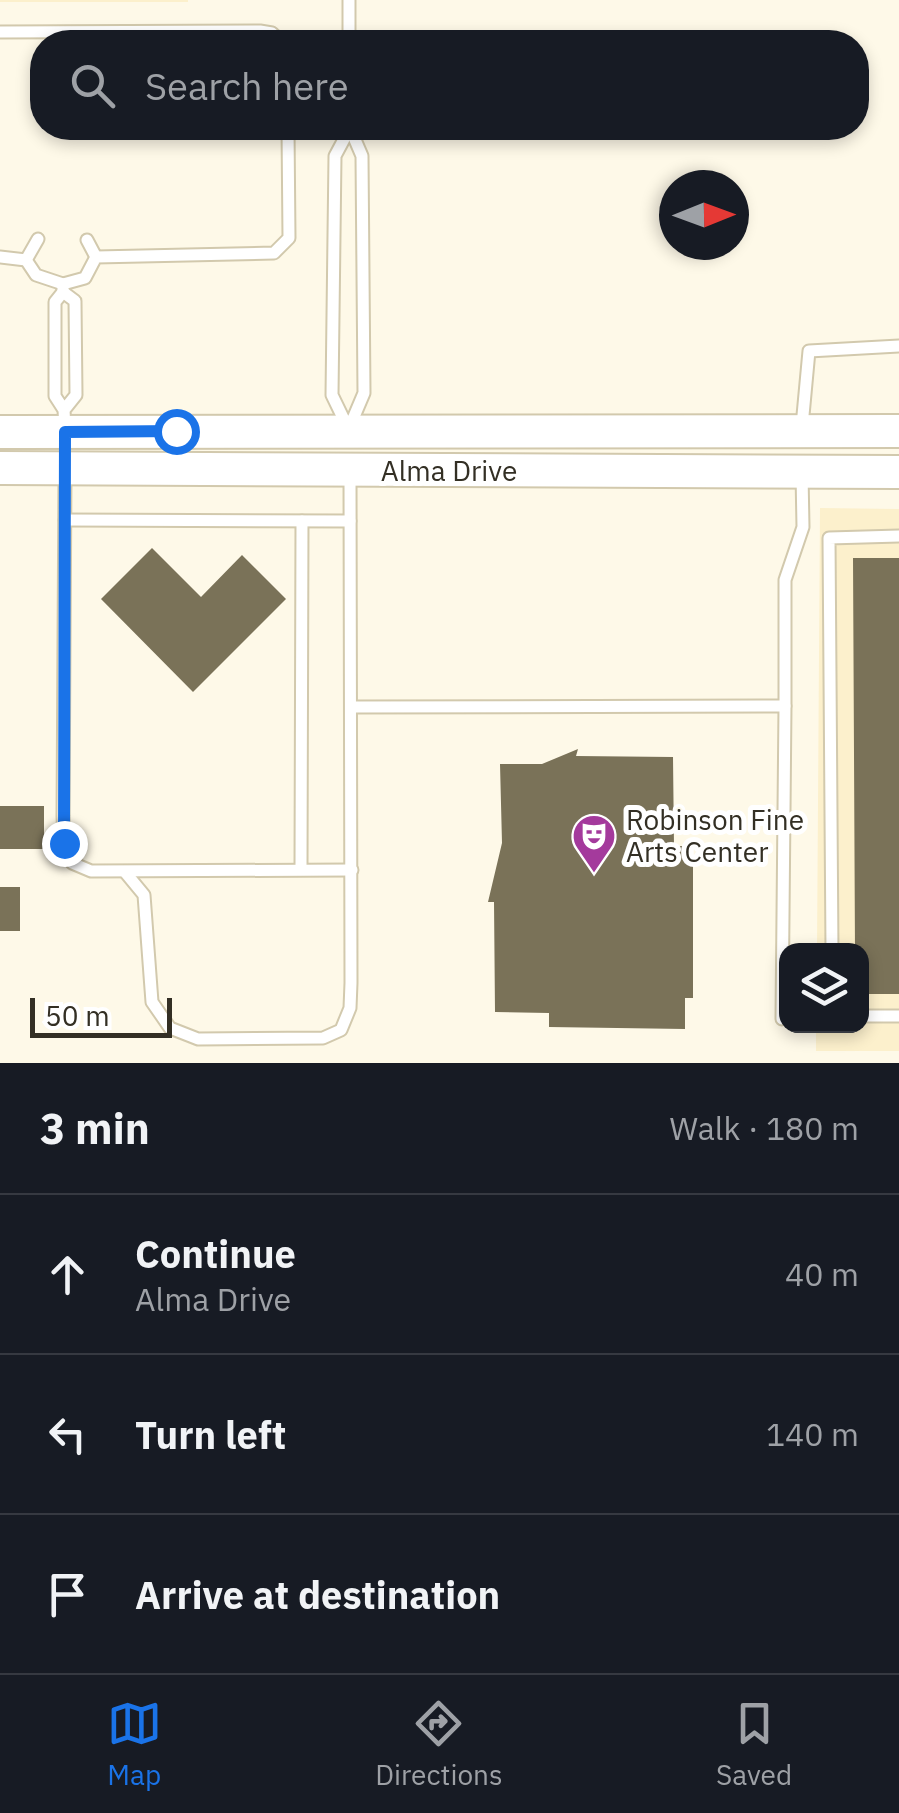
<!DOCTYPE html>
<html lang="en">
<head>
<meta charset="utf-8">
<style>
	body { margin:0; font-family:"IBM Plex Sans",sans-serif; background:#20242c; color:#f1f3f6 }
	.controls { position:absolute; right:30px; bottom:30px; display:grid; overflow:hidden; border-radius:20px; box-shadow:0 5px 15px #0003 }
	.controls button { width:90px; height:90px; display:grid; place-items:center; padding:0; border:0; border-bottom:2px solid #363941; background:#171b24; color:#f1f3f6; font:50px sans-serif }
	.compass { position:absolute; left:659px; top:170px; width:90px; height:90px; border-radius:50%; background:#171b24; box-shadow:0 5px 15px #0003; rotate:89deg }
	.scale { position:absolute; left:30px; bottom:25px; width:142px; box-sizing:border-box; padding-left:10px; border:5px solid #332f24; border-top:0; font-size:28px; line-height:35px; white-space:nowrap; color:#332f24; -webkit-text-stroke:8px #fff; paint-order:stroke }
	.stop { position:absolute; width:30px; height:30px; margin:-22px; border:8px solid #1a73e8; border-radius:50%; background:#fff }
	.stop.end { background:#1a73e8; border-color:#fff; box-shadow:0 2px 10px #0008 }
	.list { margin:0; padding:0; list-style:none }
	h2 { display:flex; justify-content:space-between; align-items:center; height:130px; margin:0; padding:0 40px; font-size:42px }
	h2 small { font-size:32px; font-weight:400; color:#9ea1a6 }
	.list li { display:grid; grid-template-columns:65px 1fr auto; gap:30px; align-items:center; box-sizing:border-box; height:160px; padding:0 40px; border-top:2px solid #363941 }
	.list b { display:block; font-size:38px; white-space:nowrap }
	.list p { margin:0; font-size:32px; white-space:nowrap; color:#9ea1a6 }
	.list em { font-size:32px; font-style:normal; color:#9ea1a6 }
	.icon { flex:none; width:55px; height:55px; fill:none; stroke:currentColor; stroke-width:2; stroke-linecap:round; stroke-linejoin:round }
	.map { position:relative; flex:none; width:899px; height:1063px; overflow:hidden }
	.search { position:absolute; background:#171b24; box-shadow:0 5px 15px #0003; left:30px; right:30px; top:30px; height:110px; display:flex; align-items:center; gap:25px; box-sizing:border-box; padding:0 35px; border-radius:40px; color:#9ea1a6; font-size:38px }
	.sheet { height:610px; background:#171b24 }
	nav { display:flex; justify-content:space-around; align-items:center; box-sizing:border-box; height:140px; border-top:2px solid #363941; background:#171b24; font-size:28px; color:#9ea1a6 }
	nav a { display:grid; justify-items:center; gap:5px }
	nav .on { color:#1a73e8 }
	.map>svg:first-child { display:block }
	.built { fill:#fcf0cc }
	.building { fill:#7a7258 }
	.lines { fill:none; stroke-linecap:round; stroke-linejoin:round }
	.lane-casing { stroke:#d2c9ad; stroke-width:15 }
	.secondary-casing { stroke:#d2c9ad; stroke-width:36 }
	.lane { stroke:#fff; stroke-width:11 }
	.secondary { stroke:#fff; stroke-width:32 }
	.route { stroke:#1a73e8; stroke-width:12 }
	.labels { text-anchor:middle; stroke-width:10; stroke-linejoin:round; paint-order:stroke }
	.street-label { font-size:28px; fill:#332f24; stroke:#fff }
	.poi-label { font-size:28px; fill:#332f24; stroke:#fff; text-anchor:start }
</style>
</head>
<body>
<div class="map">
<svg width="899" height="1063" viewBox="0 0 899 1063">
	<rect width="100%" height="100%" fill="#fef9e8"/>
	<g class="built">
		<rect x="0" y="0" width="188" height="2"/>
		<polygon points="820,508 899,509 899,1051 816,1051 816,1026 862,1026 862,951 817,950"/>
	</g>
	<g class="building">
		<polygon points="152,548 201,597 242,555 286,599 193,692 101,599"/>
		<polygon points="853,558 899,558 899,994 862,994 862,951 855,951"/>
		<polygon points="578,749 576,756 673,757 674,846 693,846 693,998 685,998 685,1029 549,1027 549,1013 495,1012 494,902 488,902 502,843 500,764 542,764"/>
		<rect x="0" y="806" width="44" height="43"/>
		<rect x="0" y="887" width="20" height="44"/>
	</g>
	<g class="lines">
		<defs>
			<g id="lane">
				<polyline points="349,0 349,42"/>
				<polyline points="0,32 260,31 272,33 282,42"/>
				<polyline points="350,128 362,156 364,393 350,426"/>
				<polyline points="87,240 96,257"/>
				<polyline points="0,257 26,260 36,275 63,284"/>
				<polyline points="26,260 38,239"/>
				<polyline points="63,292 63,284 85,278 96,257 274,253 289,238 288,128"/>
				<polyline points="64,410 76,395 75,301 63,292 55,302 55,396 64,410 65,429"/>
				<polyline points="347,426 332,395 335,156 350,128"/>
				<polyline points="802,426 809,351 899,346"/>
				<polyline points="65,472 63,816 64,843 72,863 91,871 352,870"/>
				<polyline points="65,520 350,521"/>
				<polyline points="785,706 785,580 803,527 802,474"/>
				<polyline points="352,707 785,706 782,1019"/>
				<polyline points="301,869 302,521"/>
				<polyline points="125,872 144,895 152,1002 170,1028 198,1039 323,1038 341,1030 350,1008 351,983 350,474"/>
				<polyline points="832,951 829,538 899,536"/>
				<polyline points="862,1016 899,1016"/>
			</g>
			<g id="secondary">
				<polyline points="0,432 899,431"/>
				<polyline points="0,468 899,472"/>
			</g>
		</defs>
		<use href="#lane" class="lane-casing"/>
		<use href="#secondary" class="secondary-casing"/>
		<use href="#lane" class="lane"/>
		<use href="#secondary" class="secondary"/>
	</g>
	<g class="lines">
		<polyline class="route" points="64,843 65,432 176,431"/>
	</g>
	<defs>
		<symbol id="theatre-pin" viewBox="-11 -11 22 30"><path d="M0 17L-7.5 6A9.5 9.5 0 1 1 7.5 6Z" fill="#a43a9c" stroke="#fff"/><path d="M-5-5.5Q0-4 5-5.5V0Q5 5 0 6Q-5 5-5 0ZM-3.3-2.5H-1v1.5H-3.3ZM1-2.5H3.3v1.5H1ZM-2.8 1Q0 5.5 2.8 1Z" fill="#fff"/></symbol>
	</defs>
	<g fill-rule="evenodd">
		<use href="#theatre-pin" x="569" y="811" width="50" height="68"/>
	</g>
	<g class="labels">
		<g class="street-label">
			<text x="449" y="481">Alma Drive</text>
		</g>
		<g class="poi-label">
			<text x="626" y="830">Robinson Fine<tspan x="626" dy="32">Arts Center</tspan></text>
		</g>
	</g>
</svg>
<div class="controls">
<button><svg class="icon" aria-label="layers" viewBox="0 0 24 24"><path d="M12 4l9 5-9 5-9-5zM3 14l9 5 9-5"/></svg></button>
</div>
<svg class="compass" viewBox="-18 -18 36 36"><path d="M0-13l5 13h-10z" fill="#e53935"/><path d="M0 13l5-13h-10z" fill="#9ea1a6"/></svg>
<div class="scale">50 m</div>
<div class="stop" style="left:176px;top:431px"></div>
<div class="stop end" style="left:64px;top:843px"></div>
<div class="search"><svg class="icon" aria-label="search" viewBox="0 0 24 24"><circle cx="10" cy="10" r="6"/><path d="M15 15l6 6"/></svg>Search here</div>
</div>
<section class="sheet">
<h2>3 min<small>Walk · 180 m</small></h2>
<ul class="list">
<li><svg class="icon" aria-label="ahead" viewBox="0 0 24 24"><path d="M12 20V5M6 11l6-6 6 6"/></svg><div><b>Continue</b><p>Alma Drive</p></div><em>40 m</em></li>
<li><svg class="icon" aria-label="left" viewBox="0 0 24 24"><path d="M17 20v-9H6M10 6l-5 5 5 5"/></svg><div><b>Turn left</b></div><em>140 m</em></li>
<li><svg class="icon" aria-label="arrive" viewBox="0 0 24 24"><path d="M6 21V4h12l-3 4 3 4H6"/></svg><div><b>Arrive at destination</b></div></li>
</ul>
</section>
<nav>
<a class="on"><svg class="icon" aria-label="map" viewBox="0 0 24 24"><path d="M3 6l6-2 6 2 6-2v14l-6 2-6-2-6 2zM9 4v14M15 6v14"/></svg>Map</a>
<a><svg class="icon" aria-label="directions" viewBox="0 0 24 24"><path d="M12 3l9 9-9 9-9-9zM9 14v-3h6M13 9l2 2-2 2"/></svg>Directions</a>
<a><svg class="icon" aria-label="saved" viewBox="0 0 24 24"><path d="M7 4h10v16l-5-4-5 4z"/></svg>Saved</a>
</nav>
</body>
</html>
